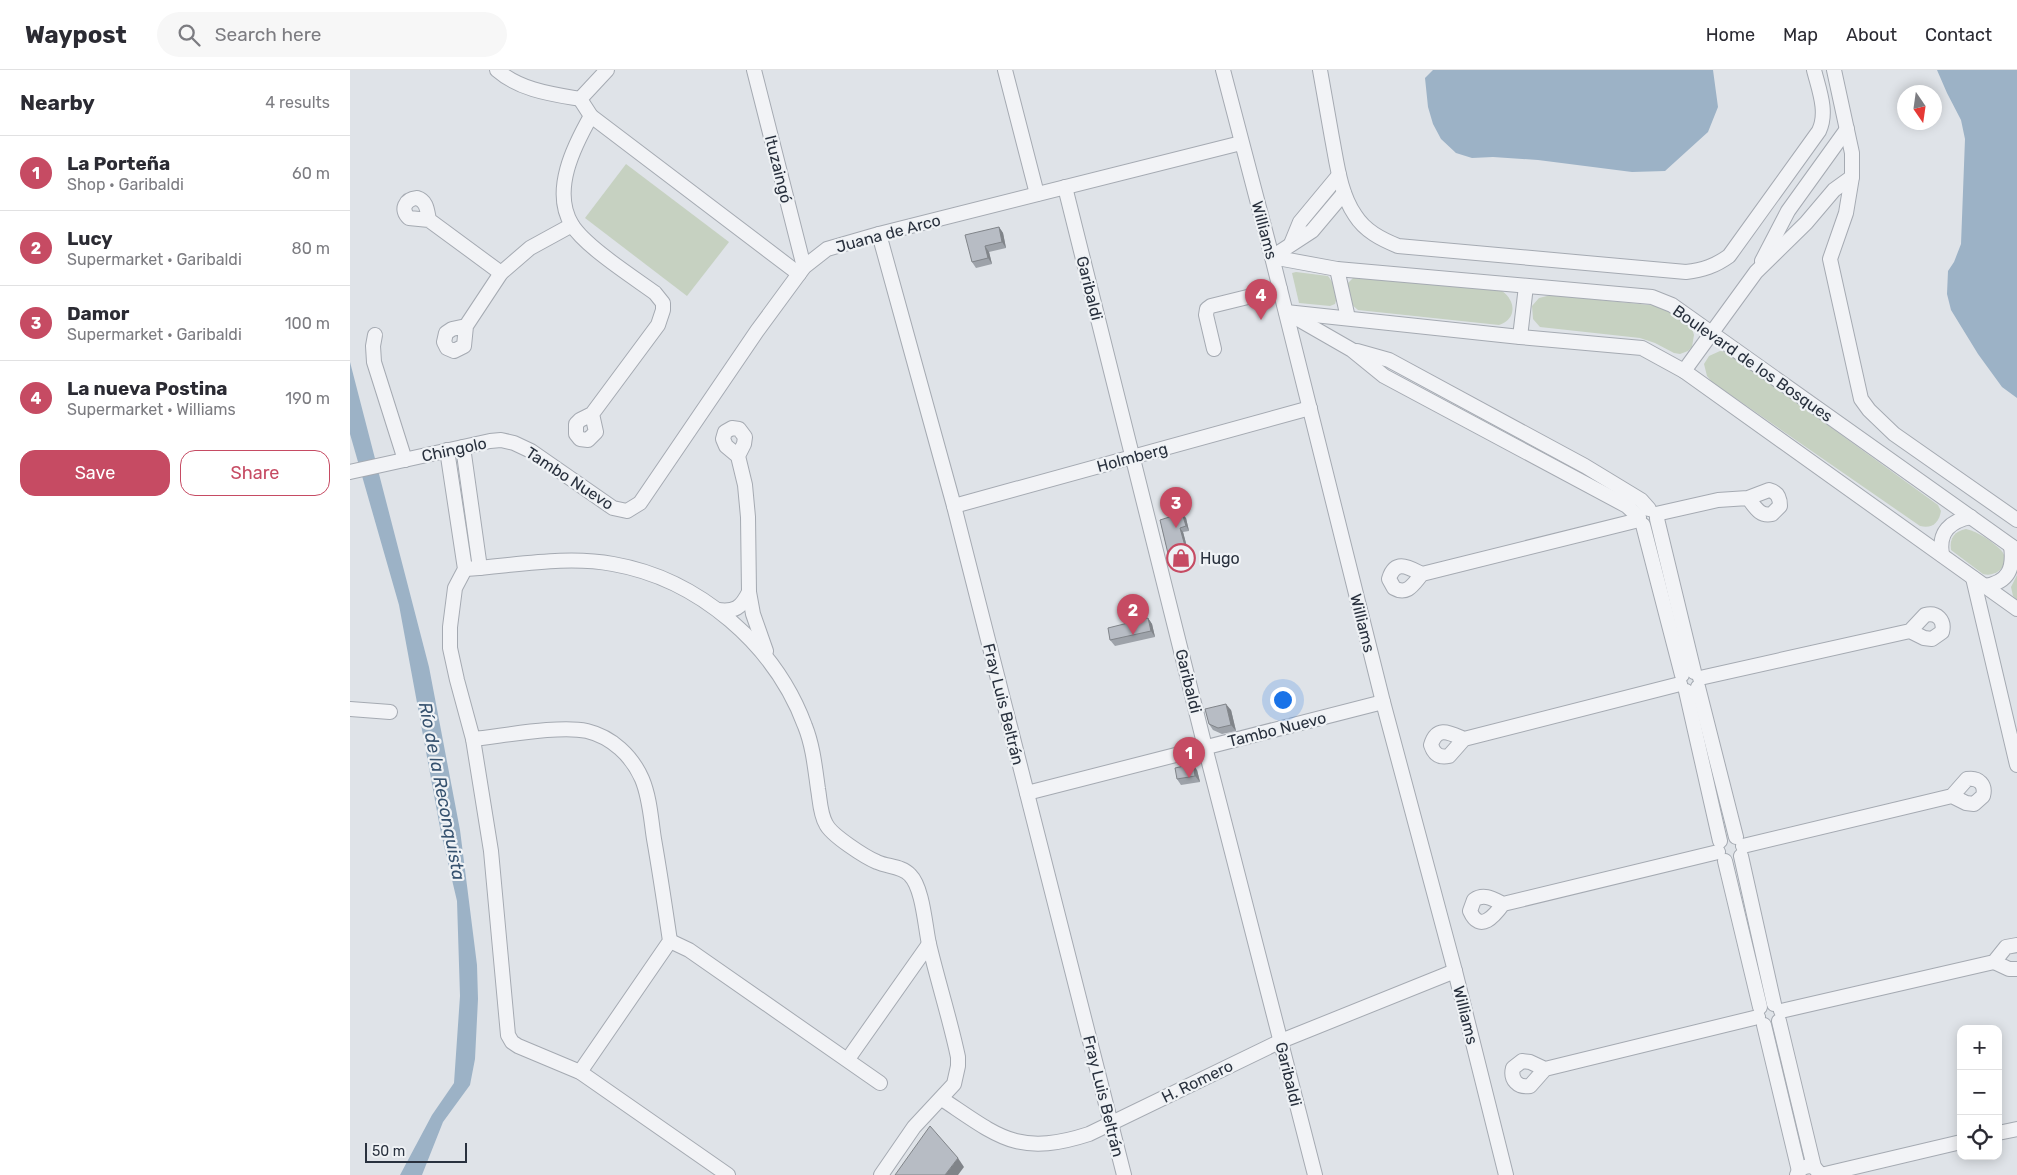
<!DOCTYPE html>
<html lang="en">
<head>
<meta charset="utf-8">
<style>
	body { margin:0; font-family:Rubik,sans-serif; background:#f7f7f7; color:#2b2b33 }
	.controls { position:absolute; right:15px; bottom:15px; display:grid; overflow:hidden; border-radius:10px; box-shadow:0 2px 12px #0003 }
	.controls button { width:45px; height:45px; display:grid; place-items:center; padding:0; border:0; border-bottom:1px solid #e1e1e2; background:#fff; color:#2b2b33; font:25px sans-serif }
	.compass { position:absolute; left:1547px; top:15px; width:45px; height:45px; border-radius:50%; background:#fff; box-shadow:0 2px 12px #0003; rotate:167deg }
	.scale { position:absolute; left:15px; bottom:12px; width:102px; box-sizing:border-box; padding-left:5px; border:2px solid #29313e; border-top:0; font-size:14px; line-height:18px; white-space:nowrap; color:#29313e; -webkit-text-stroke:4px #eff2f5; paint-order:stroke }
	.you { position:absolute; left:932px; top:629px; width:18px; height:18px; margin:-12px; border:4px solid #fff; border-radius:50%; background:#1a73e8; box-shadow:0 0 0 8px #1a73e833 }
	.badge { display:grid; place-items:center; width:32px; height:32px; border-radius:50%; background:#c64b63; color:#fff; font-size:16px; font-weight:700 }
	.pin { position:absolute; translate:-50% -41px; filter:drop-shadow(0 1px 2px #0008) }
	.pin::after { content:''; position:absolute; top:26px; width:18px; height:15px; background:inherit; clip-path:polygon(0 0,100% 0,50% 100%) }
	.list { margin:0; padding:0; list-style:none }
	h2 { display:flex; justify-content:space-between; align-items:center; height:65px; margin:0; padding:0 20px; font-size:21px }
	h2 small { font-size:16px; font-weight:400; color:#7c7c81 }
	.list li { display:grid; grid-template-columns:32px 1fr auto; gap:15px; align-items:center; box-sizing:border-box; height:75px; padding:0 20px; border-top:1px solid #e1e1e2 }
	.list b { display:block; font-size:19px; white-space:nowrap }
	.list p { margin:0; font-size:16px; white-space:nowrap; color:#7c7c81 }
	.list em { font-size:16px; font-style:normal; color:#7c7c81 }
	.actions { display:flex; gap:10px; padding:15px 20px }
	.actions a { flex:1; padding:11px 0; border:1px solid #c64b63; border-radius:15px; text-align:center; font-size:18px; color:#c64b63 }
	.actions .main { background:#c64b63; color:#fff }
	.icon { flex:none; width:28px; height:28px; fill:none; stroke:currentColor; stroke-width:2; stroke-linecap:round; stroke-linejoin:round }
	.map { position:relative; flex:none; width:1667px; height:1105px; overflow:hidden }
	header { display:flex; align-items:center; gap:30px; box-sizing:border-box; height:70px; padding:0 25px; background:#fff; border-bottom:1px solid #e1e1e2 }
	header strong { font-size:24px }
	nav { display:flex; gap:28px; margin-inline-start:auto; font-size:18px }
	.search { width:350px; height:45px; background:#f7f7f7; display:flex; align-items:center; gap:12px; box-sizing:border-box; padding:0 18px; border-radius:28px; color:#7c7c81; font-size:19px }
	main { display:flex }
	aside { flex:1; background:#fff }
	.map>svg:first-child { display:block }
	.green { fill:#c6d1c1 }
	.water { fill:#9cb2c6 }
	.lines { fill:none; stroke-linecap:round; stroke-linejoin:round }
	.minor-casing { stroke:#a5aab2; stroke-width:16 }
	.minor { stroke:#f2f3f6; stroke-width:14 }
	.wall { fill:#9da2a9 }
	.shaded-wall { fill:#808489 }
	.building { fill:#b7bcc4; stroke:#808489 }
	.labels { text-anchor:middle; stroke-width:4.5; stroke-linejoin:round; paint-order:stroke }
	.street-label { font-size:16px; fill:#29313e; stroke:#eff2f5 }
	.poi-label { font-size:16px; fill:#29313e; stroke:#eff2f5; text-anchor:start }
	.water-label { font-size:18px; font-style:italic; fill:#36526f; stroke:#eff2f5 }
</style>
</head>
<body>
<header>
<strong>Waypost</strong>
<div class="search"><svg class="icon" aria-label="search" viewBox="0 0 24 24"><circle cx="10" cy="10" r="6"/><path d="M15 15l6 6"/></svg>Search here</div>
<nav><a>Home</a><a>Map</a><a>About</a><a>Contact</a></nav>
</header>
<main>
<aside>
<h2>Nearby<small>4 results</small></h2>
<ul class="list">
<li><span class="badge">1</span><div><b>La Porteña</b><p>Shop · Garibaldi</p></div><em>60 m</em></li>
<li><span class="badge">2</span><div><b>Lucy</b><p>Supermarket · Garibaldi</p></div><em>80 m</em></li>
<li><span class="badge">3</span><div><b>Damor</b><p>Supermarket · Garibaldi</p></div><em>100 m</em></li>
<li><span class="badge">4</span><div><b>La nueva Postina</b><p>Supermarket · Williams</p></div><em>190 m</em></li>
</ul>
<div class="actions"><a class="main">Save</a><a>Share</a></div>
</aside>
<div class="map">
<svg width="1667" height="1105" viewBox="0 0 1667 1105">
	<rect width="100%" height="100%" fill="#dfe3e8"/>
	<g class="green">
		<polygon points="276,94 379,172 337,226 235,148"/>
		<path d="M946,202L978,206C984,214 989,224 985,234L980,236L949,233L942,203Z"/>
		<path d="M1004,207L1152,221C1166,231 1167,249 1149,255L1008,240L1001,234L997,214Z"/>
		<polygon points="1201,225 1309,236 1316,238 1341,255 1344,265 1342,277 1338,281 1330,284 1324,283 1305,273 1290,268 1190,257 1183,249 1182,236 1189,228"/>
		<path d="M1370,281L1377,282L1384,287L1588,435L1591,441C1589,453 1582,459 1570,456L1362,312L1357,306L1354,294L1359,286Z"/>
		<path d="M1616,459C1627,461 1643,472 1651,480C1662,493 1647,508 1633,504L1601,480C1599,468 1605,461 1616,459Z"/>
		<polygon points="1667,505 1667,530 1663,526 1661,517"/>
	</g>
	<g class="water">
		<polygon points="1083,0 1363,0 1368,37 1358,62 1315,101 1282,102 1188,90 1143,87 1122,88 1106,83 1091,69 1083,54 1078,37 1075,8"/>
		<polygon points="1587,0 1667,0 1667,328 1652,317 1628,284 1601,240 1597,224 1598,201 1604,192 1611,174 1615,69 1611,50 1597,23"/>
		<polygon points="0,292 79,597 110,760 127,895 128,929 125,989 120,1015 93,1052 72,1105 50,1105 82,1045 104,1013 110,926 107,831 91,763 49,535 0,364"/>
	</g>
	<g class="lines">
		<defs>
			<g id="minor">
				<path d="M147,0C170,20 201,24 230,29L257,0"/>
				<polyline points="404,0 454,197"/>
				<polyline points="655,0 687,124"/>
				<polyline points="873,0 922,187 1033,632 1105,901 1156,1105"/>
				<path d="M970,0C974,23 978,46 982,68C987,94 990,123 1005,145C1015,161 1031,169 1048,176L1336,202C1353,200 1365,196 1379,186L1469,61C1478,42 1469,20 1464,0"/>
				<polyline points="1484,0 1502,83 1502,107 1496,143 1480,189 1511,329 1519,340 1544,364 1667,450"/>
				<polyline points="230,29 241,46 449,204"/>
				<path d="M241,46C224,76 201,121 222,155C236,177 283,207 305,223L313,233V240L308,255L242,344L230,350L226,354V364L230,369L238,370L246,362L242,344"/>
				<polyline points="715,117 855,677 965,1105"/>
				<path d="M79,150C77,140 77,131 67,128C55,129 50,140 59,148L79,150L151,203"/>
				<polyline points="529,164 604,436 774,1105"/>
				<polyline points="941,174 950,152 989,105"/>
				<polyline points="922,187 987,199 1302,227 1322,235 1667,480"/>
				<polyline points="922,187 962,161 994,123"/>
				<polyline points="1412,191 1438,141 1497,59"/>
				<polyline points="987,199 998,248"/>
				<polyline points="936,242 1170,267 1292,278 1334,301 1667,539"/>
				<polyline points="941,245 1002,280 1034,306 1277,436 1289,447"/>
				<polyline points="116,256 102,259 96,263 94,272 97,278 104,281 114,276 116,256 151,203 180,178 222,155"/>
				<polyline points="25,265 23,276 24,292 55,390"/>
				<polyline points="1170,267 1176,216"/>
				<polyline points="864,279 856,245 857,239 861,236 930,219"/>
				<polyline points="1007,281 1039,290 1235,396 1291,430 1299,439"/>
				<polyline points="1334,301 1406,202 1456,153 1484,120 1502,107"/>
				<polyline points="113,377 130,498"/>
				<polyline points="97,380 115,499 105,518 100,557 100,578 107,610 123,669 141,781 158,965 162,972 168,976 230,1002 378,1105"/>
				<polyline points="0,402 140,371 151,370 164,373 181,381 263,438 277,441 290,433 407,261 454,197 477,179 529,164 891,73"/>
				<polyline points="604,436 960,338"/>
				<path d="M1306,444L1368,430L1398,428L1419,420C1427,422 1430,427 1430,436L1422,444C1410,447 1405,437 1398,428"/>
				<polyline points="1307,449 1344,602"/>
				<polyline points="1293,455 1332,605"/>
				<path d="M1592,485C1588,462 1600,451 1621,447"/>
				<path d="M115,499C163,496 215,485 263,494C349,509 425,575 455,656C463,676 465,698 468,719C470,730 470,744 476,754C481,765 515,787 527,792C538,797 552,796 560,805C573,818 575,856 579,874C588,912 600,949 608,987V996L604,1014L564,1057L531,1105"/>
				<path d="M1072,504C1064,513 1058,526 1044,518L1039,509C1045,489 1058,497 1072,504L1289,450"/>
				<polyline points="1623,508 1667,695"/>
				<path d="M1635,516C1659,512 1664,498 1661,476"/>
				<polyline points="399,522 403,544 416,581"/>
				<path d="M368,540C385,542 391,538 399,522L398,447L395,415L388,386L376,376L373,369L375,362L382,358L389,359L395,367L394,374L388,386"/>
				<path d="M1350,608L1560,561L1574,568L1582,569L1592,562C1595,550 1587,542 1575,545L1560,561"/>
				<polyline points="1348,617 1386,767"/>
				<polyline points="1336,621 1370,771"/>
				<polyline points="0,639 40,642"/>
				<path d="M123,669C153,666 209,655 237,661C262,667 282,686 292,709C300,728 301,750 304,769C310,803 315,837 320,871L230,1002"/>
				<path d="M1114,669C1100,663 1087,655 1081,675C1084,684 1089,688 1099,686L1114,669L1330,614"/>
				<polyline points="677,723 1033,632"/>
				<path d="M1393,776L1602,726L1617,709C1629,707 1636,715 1633,726L1624,734L1616,733L1602,726"/>
				<polyline points="1391,786 1424,934"/>
				<polyline points="1375,791 1410,937"/>
				<path d="M1153,834C1143,829 1134,823 1124,830L1120,841C1130,864 1145,845 1153,834L1368,782"/>
				<polyline points="320,871 339,880 530,1013"/>
				<polyline points="1644,892 1659,899 1667,899"/>
				<polyline points="1431,941 1644,892 1656,877 1667,875"/>
				<polyline points="1429,951 1464,1097"/>
				<polyline points="1414,955 1449,1101"/>
				<polyline points="498,989 579,874"/>
				<path d="M1195,999L1180,992L1172,991L1163,998C1160,1010 1168,1018 1180,1016L1195,999L1408,947"/>
				<path d="M592,1029C649,1067 668,1087 739,1064L931,971L1105,901"/>
				<polyline points="1648,1063 1667,1059"/>
				<path d="M1447,1105C1450,1097 1457,1095 1464,1097L1471,1105L1611,1072"/>
			</g>
		</defs>
		<use href="#minor" class="minor-casing"/>
		<use href="#minor" class="minor"/>
	</g>
	<g class="wall">
		<polygon points="649,157 653,163 656,178 639,182 642,194 626,198 622,192"/>
		<polygon points="836,448 839,461 833,462 841,492 824,496 820,492 810,450"/>
		<polygon points="798,548 802,554 805,567 765,576 760,570"/>
		<polygon points="881,640 886,661 872,664 863,660 859,654"/>
		<polygon points="847,700 850,712 831,715 827,709"/>
	</g>
	<g class="shaded-wall">
		<polygon points="649,157 653,163 656,178 652,172"/>
		<polygon points="635,176 639,182 642,194 638,188"/>
		<polygon points="832,443 836,448 839,461 836,456"/>
		<polygon points="830,458 833,462 841,492 838,487"/>
		<polygon points="798,548 802,554 805,567 801,561"/>
		<polygon points="876,634 881,640 886,661 881,655"/>
		<polygon points="843,694 847,700 850,712 845,706"/>
		<polygon points="608,1088 614,1097 608,1105 595,1105"/>
	</g>
	<g class="building">
		<polygon points="649,157 652,172 635,176 638,188 622,192 615,165"/>
		<polygon points="832,443 836,456 830,458 838,487 820,492 810,450"/>
		<polygon points="798,548 801,561 760,570 758,558"/>
		<polygon points="876,634 881,655 868,658 859,654 855,639"/>
		<polygon points="843,694 845,706 827,709 825,698"/>
		<polygon points="580,1056 608,1088 595,1105 545,1105"/>
	</g>
	<defs>
		<symbol id="shop-ring" viewBox="-11 -11 22 22"><circle r="9.5" fill="#eff2f5" stroke="#c64b63" stroke-width="1.5"/><path d="M-5-2.5h2.3a2.7 3.5 0 0 1 5.4 0H5L5.5 6h-11ZM-1.5-2.5h3a1.5 2.3 0 0 0-3 0Z" fill="#c64b63"/></symbol>
	</defs>
	<g fill-rule="evenodd">
		<use href="#shop-ring" x="815" y="472" width="32" height="32"/>
	</g>
	<g class="labels">
		<g class="street-label">
			<text transform="translate(429 99) rotate(76)" y="6">Ituzaingó</text>
			<text transform="translate(915 160) rotate(75)" y="6">Williams</text>
			<text transform="translate(538 163) rotate(-15)" y="6">Juana de Arco</text>
			<text transform="translate(740 218) rotate(76)" y="6">Garibaldi</text>
			<text transform="translate(1403 293) rotate(35)" y="6">Boulevard de los Bosques</text>
			<text transform="translate(104 379) rotate(-12)" y="6">Chingolo</text>
			<text transform="translate(782 387) rotate(-15)" y="6">Holmberg</text>
			<text transform="translate(220 408) rotate(33)" y="6">Tambo Nuevo</text>
			<text transform="translate(1013 553) rotate(76)" y="6">Williams</text>
			<text transform="translate(839 611) rotate(76)" y="6">Garibaldi</text>
			<text transform="translate(654 634) rotate(76)" y="6">Fray Luis Beltrán</text>
			<text transform="translate(927 659) rotate(-14)" y="6">Tambo Nuevo</text>
			<text transform="translate(1116 945) rotate(76)" y="6">Williams</text>
			<text transform="translate(939 1004) rotate(76)" y="6">Garibaldi</text>
			<text transform="translate(847 1011) rotate(-26)" y="6">H. Romero</text>
			<text transform="translate(754 1026) rotate(76)" y="6">Fray Luis Beltrán</text>
		</g>
		<g class="poi-label">
			<text x="850" y="494">Hugo</text>
		</g>
		<g class="water-label">
			<text transform="translate(92 721) rotate(79)" y="6">Río de la Reconquista</text>
		</g>
	</g>
</svg>
<div class="controls">
<button>+</button>
<button>−</button>
<button><svg class="icon" aria-label="locate" viewBox="0 0 24 24"><circle cx="12" cy="12" r="6"/><path d="M12 2v4M12 18v4M2 12h4M18 12h4"/></svg></button>
</div>
<svg class="compass" viewBox="-18 -18 36 36"><path d="M0-13l5 13h-10z" fill="#e53935"/><path d="M0 13l5-13h-10z" fill="#7c7c81"/></svg>
<div class="scale">50 m</div>
<div class="you"></div>
<div class="pin badge" style="left:839px;top:708px">1</div>
<div class="pin badge" style="left:783px;top:565px">2</div>
<div class="pin badge" style="left:826px;top:458px">3</div>
<div class="pin badge" style="left:911px;top:250px">4</div>
</div>
</main>
</body>
</html>
